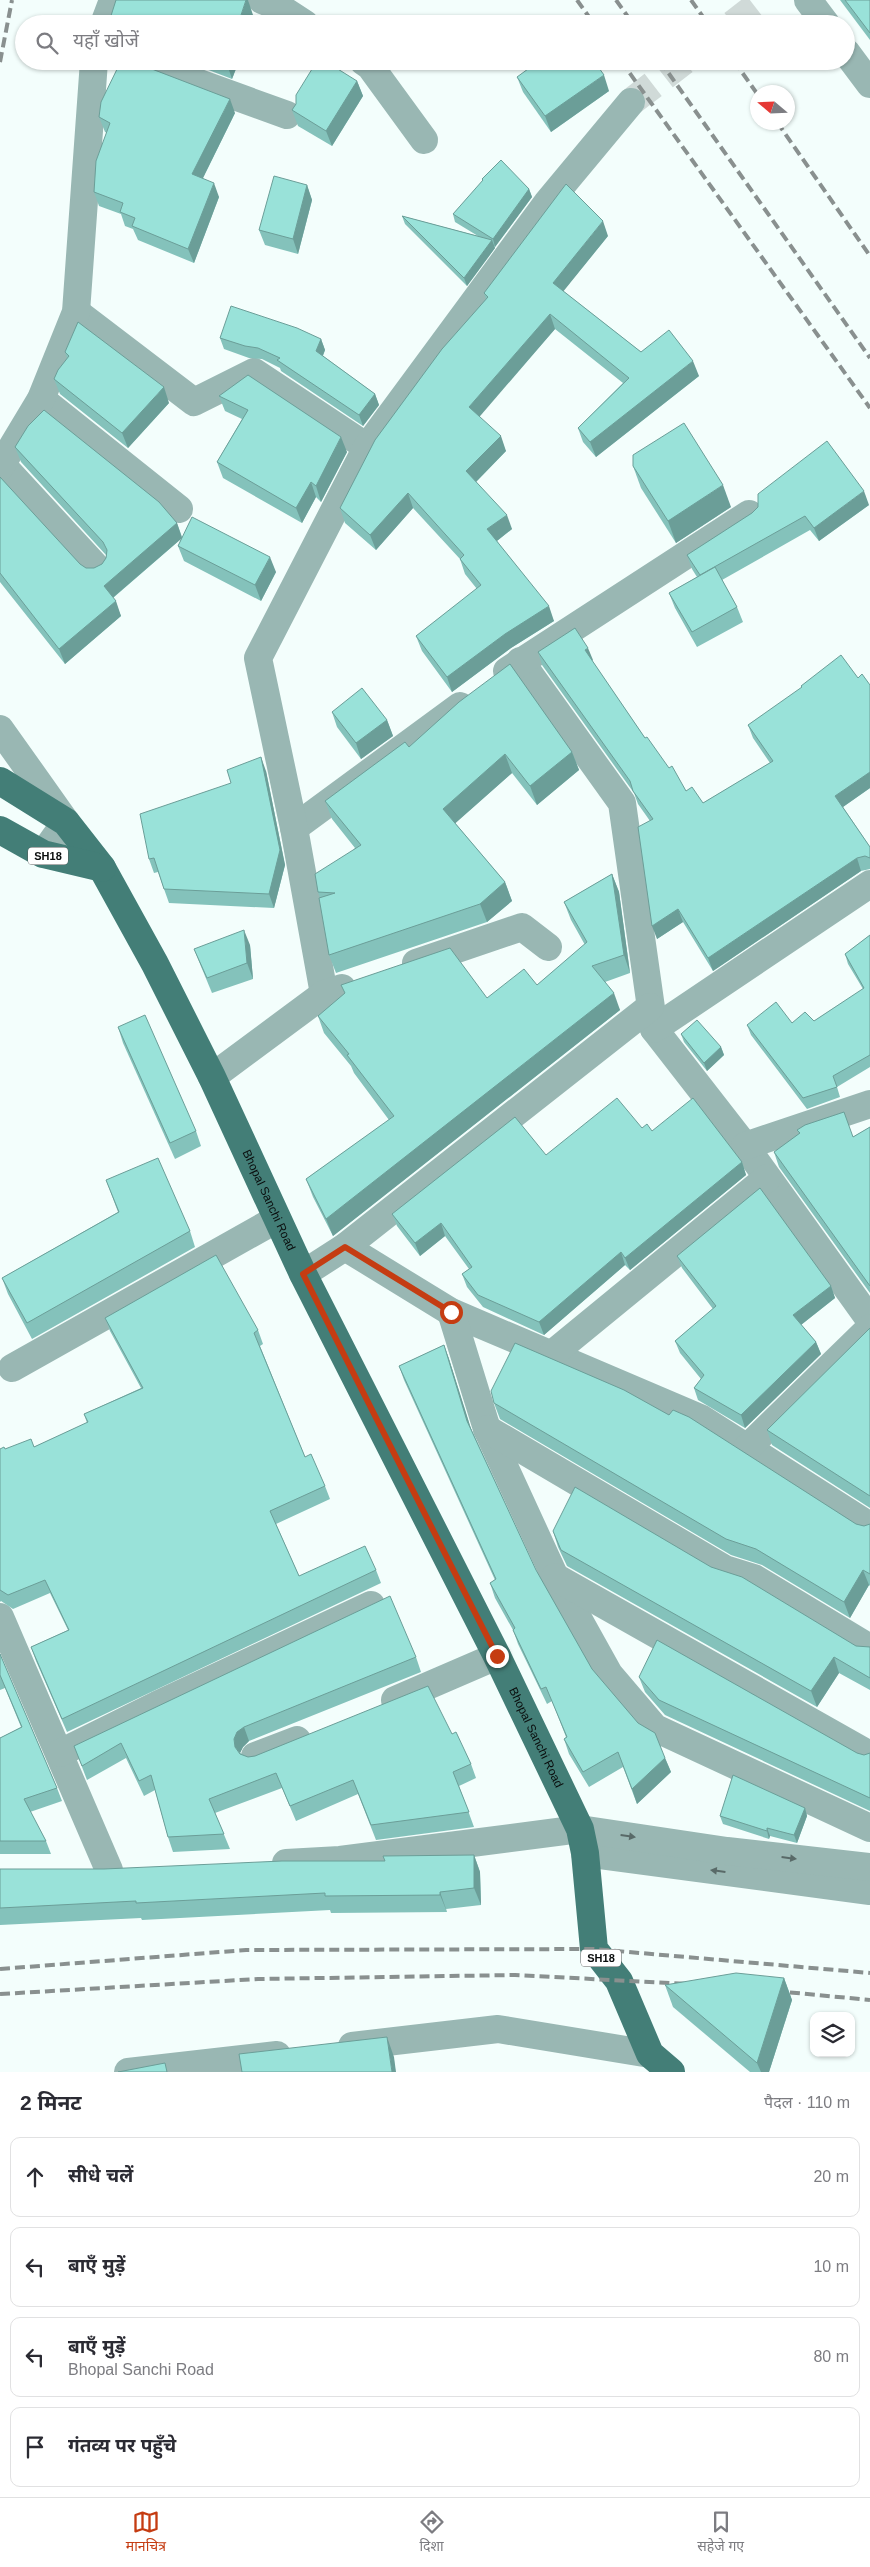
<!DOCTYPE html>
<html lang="hi">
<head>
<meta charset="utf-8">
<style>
	body { margin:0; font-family:Arial,"Noto Sans Devanagari",sans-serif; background:#f7f7f7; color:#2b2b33 }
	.controls { position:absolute; right:15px; bottom:15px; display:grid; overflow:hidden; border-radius:10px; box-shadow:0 1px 4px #0004 }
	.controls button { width:45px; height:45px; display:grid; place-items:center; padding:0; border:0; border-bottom:1px solid #e1e1e2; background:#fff; color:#2b2b33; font:25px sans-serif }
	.compass { position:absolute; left:750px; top:85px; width:45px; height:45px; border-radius:50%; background:#fff; box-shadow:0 1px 4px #0004; rotate:289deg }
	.stop { position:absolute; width:15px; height:15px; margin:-11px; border:4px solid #c53c12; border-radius:50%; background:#fff }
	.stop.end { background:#c53c12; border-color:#fff; box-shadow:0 1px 5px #0008 }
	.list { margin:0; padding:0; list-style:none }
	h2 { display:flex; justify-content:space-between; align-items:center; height:65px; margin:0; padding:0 20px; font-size:21px }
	h2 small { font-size:16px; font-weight:400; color:#7c7c81 }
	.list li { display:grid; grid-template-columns:32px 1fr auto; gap:15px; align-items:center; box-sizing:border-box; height:80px; margin:0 10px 10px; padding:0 10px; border:1px solid #e1e1e2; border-radius:10px }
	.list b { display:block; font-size:19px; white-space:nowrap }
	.list p { margin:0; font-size:16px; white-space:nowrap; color:#7c7c81 }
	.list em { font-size:16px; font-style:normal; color:#7c7c81 }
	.icon { flex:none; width:28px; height:28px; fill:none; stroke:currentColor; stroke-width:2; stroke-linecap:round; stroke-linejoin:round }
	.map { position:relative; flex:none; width:870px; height:2072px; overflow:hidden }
	.search { position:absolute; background:#fff; box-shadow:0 1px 4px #0004; left:15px; right:15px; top:15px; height:55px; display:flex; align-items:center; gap:12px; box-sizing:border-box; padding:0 18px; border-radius:28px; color:#7c7c81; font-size:19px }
	.sheet { height:425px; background:#fff }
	nav { display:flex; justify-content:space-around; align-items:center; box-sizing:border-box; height:70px; border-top:1px solid #e1e1e2; background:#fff; font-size:14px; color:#7c7c81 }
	nav a { display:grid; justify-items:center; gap:2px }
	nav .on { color:#c53c12 }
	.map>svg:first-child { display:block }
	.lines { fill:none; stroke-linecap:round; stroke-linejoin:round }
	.minor-tunnel { stroke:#d0dad8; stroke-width:28; stroke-dasharray:28 14; stroke-linecap:butt }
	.minor { stroke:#99b7b3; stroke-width:28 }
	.major { stroke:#437e77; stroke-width:28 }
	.rail { stroke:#89908f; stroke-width:4; stroke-dasharray:10 5; stroke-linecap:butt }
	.wall { fill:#84c2bb }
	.shaded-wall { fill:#6b9e98 }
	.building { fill:#99e2d9; stroke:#6b9e98 }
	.oneway { fill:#596a68 }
	.route { stroke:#c53c12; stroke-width:6 }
	.labels { text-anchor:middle; stroke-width:4; stroke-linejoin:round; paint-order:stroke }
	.shield { fill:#fff; stroke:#545656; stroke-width:1 }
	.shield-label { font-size:11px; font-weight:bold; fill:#0a0d0d }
	.street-label { font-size:12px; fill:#0a0d0d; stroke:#fff }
</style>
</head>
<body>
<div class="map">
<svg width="870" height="2072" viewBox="0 0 870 2072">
	<rect width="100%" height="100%" fill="#f3fefc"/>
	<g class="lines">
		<g class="minor-tunnel">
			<polyline points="733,24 764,0"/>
			<polyline points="631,102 684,61"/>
		</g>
		<g class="minor">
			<polyline points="262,0 279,7 305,24"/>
			<polyline points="808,0 826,24"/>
			<polyline points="104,24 113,0"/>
			<polyline points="846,52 870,84"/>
			<polyline points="138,61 287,115"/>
			<polyline points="363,61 370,66 424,140"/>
			<polyline points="76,312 194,402 254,372 367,447"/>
			<polyline points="41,399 179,509"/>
			<polyline points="2,465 97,568"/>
			<polyline points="0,467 41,399 76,312 94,61"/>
			<polyline points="520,661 622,803 654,1029 745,1146 870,1320"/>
			<polyline points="507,671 749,514"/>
			<polyline points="0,729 66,822 43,854"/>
			<polyline points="294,828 460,706"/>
			<polyline points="416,963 522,927 548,947"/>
			<polyline points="324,994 294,828 258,658 367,447 547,203 631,102"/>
			<polyline points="654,1029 870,884"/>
			<polyline points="212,1077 324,994 342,988"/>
			<polyline points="745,1146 870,1104"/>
			<polyline points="345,1247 451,1312 702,1419 870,1526"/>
			<polyline points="303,1274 345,1247 650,1007"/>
			<polyline points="451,1312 487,1429 555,1577 609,1674 655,1728 870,1828"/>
			<polyline points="551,1355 767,1178"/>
			<polyline points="12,1368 277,1219"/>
			<polyline points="487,1429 725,1569 754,1578 870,1648"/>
			<polyline points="747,1448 870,1328"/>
			<polyline points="555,1577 870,1755"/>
			<polyline points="0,1617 109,1870"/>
			<polyline points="395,1700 497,1656"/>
			<polyline points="60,1753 157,1705 371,1605"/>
			<polyline points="255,1756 297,1740"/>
			<polyline points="585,1853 870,1891"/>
			<polyline points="286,1863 340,1860 580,1829 727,1851 870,1867"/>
			<polyline points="352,2046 498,2029 650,2054"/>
			<polyline points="128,2072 277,2055"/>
		</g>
		<g class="major">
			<path id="s1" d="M0,781L66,822L102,868L155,964L212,1077L303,1274L497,1656L580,1829L585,1853L594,1949L619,1981L650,2054L671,2072"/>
			<polyline points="0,830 43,854 102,868"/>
		</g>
		<g class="rail">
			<polyline points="577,0 594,24"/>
			<polyline points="616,0 633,24"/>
			<polyline points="691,0 708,24"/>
			<polyline points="621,61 870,408"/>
			<polyline points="660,61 870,358"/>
			<polyline points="734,61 758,95"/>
			<polyline points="0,62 12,0"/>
			<polyline points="777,122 870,256"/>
			<polyline points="0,1969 246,1950 594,1949 870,1973"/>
			<polyline points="775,1991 870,2000"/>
			<polyline points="0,1994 258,1979 515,1975 688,1984"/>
		</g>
	</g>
	<g class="wall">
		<polygon points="840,0 870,0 870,40"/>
		<polygon points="185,61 239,61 232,79"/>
		<polygon points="517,77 609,91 551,132 523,92"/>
		<polygon points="357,81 363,96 332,146 298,126 292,110 296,104"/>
		<polygon points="235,113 203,178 219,197 194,263 138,240 133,229 125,226 121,214 99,206 94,192 107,133 105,132 99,117"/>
		<polygon points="482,179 529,189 532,197 495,247 494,246 495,248 467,286 405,224 402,216 478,236 455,222 453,214 483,181"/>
		<polygon points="307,185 312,200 298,254 265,245 259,230"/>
		<polygon points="608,236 563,291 641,352 699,376 596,457 583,442 578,428 623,383 555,329 479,416 506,451 476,482 512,529 497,541 554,621 511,648 452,692 422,651 416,636 477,589 465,574 460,559 413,508 376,550 345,523 340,508 486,299 484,293"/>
		<polygon points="220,338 321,339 325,350 323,356 375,394 379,405 363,426 281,371 280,368 262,359 249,358 224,349"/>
		<polygon points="65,352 169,403 128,448 60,394 54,379 67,358"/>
		<polygon points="219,396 347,452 321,502 316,497 302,523 223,478 217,462 242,419 225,411"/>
		<polygon points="15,447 177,523 182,537 276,572 261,601 184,561 178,546 181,539 113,598 121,616 65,664 0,582 0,477 80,564 86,568 94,568 102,564 106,558 106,555 21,462"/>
		<polygon points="633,466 731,507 676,543 641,488"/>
		<polygon points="869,505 819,541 810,530 722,580 737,607 743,622 697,647 675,608 669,593 697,577 692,569 687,555 752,513"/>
		<polygon points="538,652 593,660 592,661 645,738 686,791 703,803 770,763 753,738 748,725 802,688 801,686 858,678 870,685 870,788 843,807 870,847 870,869 861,871 713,971 683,922 657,939 650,821 638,804 634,793 542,665"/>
		<polygon points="332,712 387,720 393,736 361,759 337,727"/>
		<polygon points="409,747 572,752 579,770 537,805 512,773 455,823 505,882 512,901 487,922 336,973 329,955 320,898 318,892 355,848 332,819 325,801"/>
		<polygon points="266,771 285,865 274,908 169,903 158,872 154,873 149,859"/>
		<polygon points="612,874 619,892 630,973 605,982 620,1010 333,1236 313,1197 306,1179 389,1120 354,1073 351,1066 324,1033 318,1016 345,994 341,985 487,998 537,985 585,945 571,920 564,902"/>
		<polygon points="870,935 870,1067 837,1087 840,1097 807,1109 751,1035 747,1025 814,1021 863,989 848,964 845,954"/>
		<polygon points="250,945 253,979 212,993 200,964 194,949"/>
		<polygon points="118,1027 196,1131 201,1146 175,1159 123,1043"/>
		<polygon points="681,1034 721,1047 724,1055 707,1071 684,1042"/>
		<polygon points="870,1127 870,1293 779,1167 774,1152 799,1134 797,1130 853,1137"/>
		<polygon points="642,1128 652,1131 742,1162 746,1175 630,1270 625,1265 544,1335 483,1307 467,1287 462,1274 469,1269 445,1236 420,1256 397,1226 392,1214 546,1155"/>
		<polygon points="106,1180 190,1231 195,1247 32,1339 8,1294 2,1278 118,1212"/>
		<polygon points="677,1256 831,1286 835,1298 801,1325 816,1342 821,1354 745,1428 698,1400 694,1388 701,1379 680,1353 675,1341 713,1309 682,1268"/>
		<polygon points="105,1318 258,1330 263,1344 260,1346 305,1457 325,1486 330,1499 276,1524 299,1576 376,1570 381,1583 67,1732 36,1661 31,1647 68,1630 50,1593 13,1609 1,1601 0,1602 0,1449 5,1449 34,1447 87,1423 84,1414 141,1388 110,1331"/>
		<polygon points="870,1328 870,1508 772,1445 767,1430"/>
		<polygon points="444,1345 449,1359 470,1426 536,1570 592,1669 665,1758 671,1772 637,1804 623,1767 589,1787 569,1754 564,1739 566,1737 552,1701 547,1704 518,1644 513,1630 495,1598 490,1583 495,1580 404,1380 399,1366"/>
		<polygon points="494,1403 856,1524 864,1526 870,1524 870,1586 869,1585 850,1618 762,1565 731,1555 500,1419"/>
		<polygon points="553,1531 711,1567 856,1646 870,1647 870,1690 839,1673 817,1707 567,1566 558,1547"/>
		<polygon points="0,1654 57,1788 62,1801 30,1812 46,1841 51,1854 0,1854 0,1738 21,1727 5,1688 0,1690"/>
		<polygon points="416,1657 421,1672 249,1741 243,1747 240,1753 248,1757 452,1734 471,1764 476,1778 459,1786 474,1827 376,1840 358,1794 296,1821 282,1788 215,1813 230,1849 173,1852 168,1837 155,1790 144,1796 126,1758 87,1780 74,1746"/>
		<polygon points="639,1677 857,1753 864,1755 870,1753 870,1811 665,1715 645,1692"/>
		<polygon points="805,1808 807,1816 797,1843 770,1836 769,1839 723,1824 720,1816"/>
		<polygon points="474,1855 480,1872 481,1905 446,1909 447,1912 331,1913 330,1910 142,1920 141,1918 0,1925 0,1869 104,1869 384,1861"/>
		<polygon points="784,1978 792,2000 769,2072 750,2072 673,2007 665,1985"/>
	</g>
	<g class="shaded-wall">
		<polygon points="246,0 248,0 254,18 252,24 238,24"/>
		<polygon points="226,61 239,61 232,79"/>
		<polygon points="604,75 609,91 551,132 545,116"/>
		<polygon points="357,81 363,96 332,146 326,131"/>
		<polygon points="230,99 235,113 198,188 192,174"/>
		<polygon points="214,183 219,197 194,263 188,249"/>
		<polygon points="307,185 312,200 298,254 293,239"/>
		<polygon points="529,189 532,197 495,247 493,239"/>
		<polygon points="603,221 608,236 558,298 553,283"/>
		<polygon points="492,240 495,248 467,286 464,278"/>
		<polygon points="550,314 555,329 475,422 469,407"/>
		<polygon points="321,339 325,350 320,362 316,351"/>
		<polygon points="693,361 699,376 596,457 590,442"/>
		<polygon points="164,387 169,403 128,448 122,433"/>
		<polygon points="375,394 379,405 363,426 359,415"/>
		<polygon points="501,436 506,451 472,486 466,471"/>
		<polygon points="341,437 347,452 321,502 316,486"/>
		<polygon points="311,482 316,497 302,523 296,508"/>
		<polygon points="723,485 731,507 676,543 668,521"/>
		<polygon points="864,491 869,505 819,541 814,528"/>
		<polygon points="408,493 413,508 376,550 370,535"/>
		<polygon points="507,515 512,529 493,544 487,529"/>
		<polygon points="177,523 182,538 109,601 104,586"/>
		<polygon points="270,557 276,572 261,601 255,585"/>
		<polygon points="116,601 121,616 65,664 59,649"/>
		<polygon points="549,606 554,621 511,648 452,692 447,677 505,634"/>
		<polygon points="588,648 593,660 589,663 585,650"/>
		<polygon points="387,720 393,736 361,759 356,743"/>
		<polygon points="572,752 579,770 537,805 530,786"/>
		<polygon points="505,754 512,773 450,828 443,809"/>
		<polygon points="261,757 266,771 285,865 274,908 269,894"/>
		<polygon points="870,772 870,788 840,809 835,796"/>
		<polygon points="857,858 861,871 713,971 708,958"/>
		<polygon points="612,874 619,892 630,973 624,955"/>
		<polygon points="505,882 512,901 487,922 480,904"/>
		<polygon points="678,909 683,922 657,939 652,926"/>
		<polygon points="244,930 250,945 253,979 247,963"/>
		<polygon points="614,993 620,1010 333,1236 326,1219"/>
		<polygon points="721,1047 724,1055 707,1071 704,1063"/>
		<polygon points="742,1162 746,1175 630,1270 625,1258"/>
		<polygon points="441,1223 445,1236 420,1256 415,1243"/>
		<polygon points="621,1252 625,1265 544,1335 539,1322"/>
		<polygon points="831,1286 835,1298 797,1328 793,1315"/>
		<polygon points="816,1342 821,1354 745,1428 741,1415"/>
		<polygon points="444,1345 449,1359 473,1435 467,1421"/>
		<polygon points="863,1570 869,1585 850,1618 844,1602"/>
		<polygon points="834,1657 839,1673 817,1707 811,1691"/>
		<polygon points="244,1727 249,1741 243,1747 240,1753 235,1747 234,1739 237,1732"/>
		<polygon points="665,1758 671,1772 637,1804 632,1789"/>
		<polygon points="805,1808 807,1816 797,1843 794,1835"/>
		<polygon points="767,1828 770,1836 769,1839 767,1831"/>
		<polygon points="474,1855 480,1872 481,1905 474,1888"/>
		<polygon points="440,1892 446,1909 447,1912 440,1895"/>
		<polygon points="784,1978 792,2000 769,2072 761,2072 757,2063"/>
		<polygon points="387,2037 394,2057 396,2072 392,2072"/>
	</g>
	<g class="building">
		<polygon points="116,0 246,0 238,24 115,24 109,22"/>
		<polygon points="845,0 870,0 870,33"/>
		<polygon points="121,61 131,61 230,99 192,174 214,183 188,249 132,226 135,218 120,212 123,203 94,192 96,161 110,123 99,117 101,102"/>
		<polygon points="317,61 325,61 357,81 326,131 292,110 296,104 296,95"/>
		<polygon points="539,61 594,61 604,75 545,116 517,77"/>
		<polygon points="501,160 529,189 493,239 453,214 483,180 482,179"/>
		<polygon points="274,176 307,185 293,239 259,230"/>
		<polygon points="566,184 603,221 553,283 641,352 669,330 693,361 590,442 578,428 629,378 550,314 469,407 501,436 466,471 507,515 487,529 549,606 505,634 447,677 416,636 481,585 460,559 464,555 408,493 370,535 340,508 375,440 442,349 488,297 484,293"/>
		<polygon points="402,216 492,240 464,278"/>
		<polygon points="231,306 297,328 321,339 316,351 375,394 359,415 277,360 280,358 258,348 245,346 220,338"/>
		<polygon points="78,322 164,387 122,433 54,379 58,370 69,356 65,352"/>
		<polygon points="248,375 341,437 316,486 311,482 296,508 217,462 248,410 219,396"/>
		<polygon points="44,410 159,502 177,523 104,586 116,601 59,649 0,573 0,477 80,564 86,568 94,568 102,564 106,558 107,550 103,542 15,447 28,426"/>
		<polygon points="684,423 723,485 668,521 633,466 633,455"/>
		<polygon points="827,441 864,491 814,528 805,516 700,575 687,555 752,513 758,507 758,494"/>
		<polygon points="192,517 270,557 255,585 178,546"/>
		<polygon points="715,567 737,607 692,632 669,593"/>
		<polygon points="575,628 588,648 585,650 645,738 647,737 669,768 672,766 686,791 692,787 703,803 773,761 748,725 802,687 801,686 841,655 858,678 862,674 870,685 870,772 835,796 870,847 870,858 865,856 857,858 708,958 678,909 652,926 638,827 653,819 633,791 630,781 538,652"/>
		<polygon points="510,664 572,752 530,786 505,754 443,809 505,882 480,904 329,955 319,898 335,893 318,892 315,874 361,845 325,801 405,742 409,747 459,702"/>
		<polygon points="362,688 387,720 356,743 332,712"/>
		<polygon points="261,757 280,850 269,894 164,889 154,858 149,859 140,814 231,783 227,770"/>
		<polygon points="612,874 624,955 592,966 614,993 326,1219 306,1179 394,1116 347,1055 349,1054 318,1016 345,993 341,985 450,948 487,998 524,969 537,985 587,942 564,902"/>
		<polygon points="244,930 247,963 207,978 194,949"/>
		<polygon points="870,935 870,1055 833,1076 837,1087 803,1098 747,1025 776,1002 792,1023 805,1012 814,1021 864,988 845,954"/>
		<polygon points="145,1015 196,1131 170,1143 118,1027"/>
		<polygon points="697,1020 721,1047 704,1063 681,1034"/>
		<polygon points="617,1098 642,1128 647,1124 652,1131 693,1098 742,1162 625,1258 621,1252 539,1322 478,1295 462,1274 472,1267 441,1223 415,1243 392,1214 515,1117 546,1155"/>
		<polygon points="844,1112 853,1137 870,1127 870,1286 774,1152 800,1133 797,1130 805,1125"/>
		<polygon points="158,1158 190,1231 27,1323 2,1278 119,1212 106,1180"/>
		<polygon points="760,1188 831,1286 793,1315 816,1342 741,1415 694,1388 704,1375 675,1341 716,1306 677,1256"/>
		<polygon points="216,1255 258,1330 254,1333 305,1457 311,1454 325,1486 270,1511 299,1576 365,1546 376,1570 62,1719 31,1647 69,1630 45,1580 8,1595 0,1590 0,1449 4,1447 5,1449 31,1439 34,1447 88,1422 84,1414 143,1388 105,1318"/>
		<polygon points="870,1328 870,1496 767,1430"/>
		<polygon points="515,1343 624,1390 669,1415 673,1410 689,1417 856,1524 864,1526 870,1524 870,1574 863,1570 844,1602 756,1549 726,1539 494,1403 491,1391"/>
		<polygon points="444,1345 467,1421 536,1570 592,1669 638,1723 655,1733 665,1758 632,1789 618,1752 583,1772 564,1739 567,1737 546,1687 541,1689 513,1630 515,1628 490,1583 496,1579 399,1366"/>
		<polygon points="575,1487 711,1567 742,1577 856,1646 870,1647 870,1678 834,1657 811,1691 561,1550 553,1531"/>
		<polygon points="390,1596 416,1657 244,1727 237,1732 234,1739 235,1747 240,1754 248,1757 255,1756 428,1686 452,1734 456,1732 471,1764 453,1772 469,1812 371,1825 353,1780 290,1806 276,1773 209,1799 224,1834 168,1837 151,1775 139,1781 121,1743 82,1766 74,1746"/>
		<polygon points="657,1640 857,1753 864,1755 870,1753 870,1798 659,1700 639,1677"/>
		<polygon points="0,1654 57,1788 24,1799 46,1841 0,1841 0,1738 22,1727 0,1675"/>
		<polygon points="733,1775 805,1808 794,1835 767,1828 767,1831 720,1816"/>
		<polygon points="474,1855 474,1888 440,1892 440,1895 325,1896 325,1893 136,1903 136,1901 0,1908 0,1869 104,1869 282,1861 385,1861 383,1856"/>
		<polygon points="736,1973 784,1978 757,2063 665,1985"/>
		<polygon points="387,2037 392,2072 242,2072 239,2054"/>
		<polygon points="165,2063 167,2072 118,2072"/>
	</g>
	<defs><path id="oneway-solid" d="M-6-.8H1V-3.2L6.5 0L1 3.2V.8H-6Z" transform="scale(1.25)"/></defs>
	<g class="oneway">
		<use href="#oneway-solid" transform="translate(628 1836) rotate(8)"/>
		<use href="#oneway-solid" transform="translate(789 1858) rotate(7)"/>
		<use href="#oneway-solid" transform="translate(718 1871) rotate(-173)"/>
	</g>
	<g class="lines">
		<polyline class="route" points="451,1312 345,1247 303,1274 497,1656"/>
	</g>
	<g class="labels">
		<g class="shield">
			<rect x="28" y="847.5" width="40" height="17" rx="4"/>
			<rect x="581" y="1949.5" width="40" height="17" rx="4"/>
		</g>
		<g class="shield-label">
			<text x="48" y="860">SH18</text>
			<text x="601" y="1962">SH18</text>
		</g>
		<g class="street-label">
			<text dy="4" stroke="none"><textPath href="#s1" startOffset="508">Bhopal Sanchi Road</textPath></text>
			<text dy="4" stroke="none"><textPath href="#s1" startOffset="1108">Bhopal Sanchi Road</textPath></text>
		</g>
	</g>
</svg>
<div class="controls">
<button><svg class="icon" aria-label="layers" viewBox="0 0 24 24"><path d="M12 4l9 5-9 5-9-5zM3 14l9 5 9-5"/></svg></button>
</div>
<svg class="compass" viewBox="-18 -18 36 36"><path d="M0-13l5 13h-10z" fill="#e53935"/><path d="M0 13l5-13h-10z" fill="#7c7c81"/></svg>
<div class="stop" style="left:451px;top:1312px"></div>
<div class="stop end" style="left:497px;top:1656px"></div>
<div class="search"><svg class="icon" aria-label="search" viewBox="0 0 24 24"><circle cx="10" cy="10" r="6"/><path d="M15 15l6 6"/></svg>यहाँ खोजें</div>
</div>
<section class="sheet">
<h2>2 मिनट<small>पैदल · 110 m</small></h2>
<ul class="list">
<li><svg class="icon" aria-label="ahead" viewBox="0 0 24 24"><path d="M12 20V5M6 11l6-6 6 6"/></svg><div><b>सीधे चलें</b></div><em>20 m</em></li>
<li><svg class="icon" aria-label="left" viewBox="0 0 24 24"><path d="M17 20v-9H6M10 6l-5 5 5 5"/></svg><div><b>बाएँ मुड़ें</b></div><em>10 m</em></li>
<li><svg class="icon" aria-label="left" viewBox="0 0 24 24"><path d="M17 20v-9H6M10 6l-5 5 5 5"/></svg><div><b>बाएँ मुड़ें</b><p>Bhopal Sanchi Road</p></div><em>80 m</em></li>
<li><svg class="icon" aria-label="arrive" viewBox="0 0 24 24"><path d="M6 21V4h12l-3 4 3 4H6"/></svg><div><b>गंतव्य पर पहुँचे</b></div></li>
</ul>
</section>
<nav>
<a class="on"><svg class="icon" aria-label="map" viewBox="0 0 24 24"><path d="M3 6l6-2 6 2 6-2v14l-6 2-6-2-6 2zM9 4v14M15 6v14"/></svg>मानचित्र</a>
<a><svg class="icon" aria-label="directions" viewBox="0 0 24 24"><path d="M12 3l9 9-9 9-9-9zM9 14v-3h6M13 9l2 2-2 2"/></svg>दिशा</a>
<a><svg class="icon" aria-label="saved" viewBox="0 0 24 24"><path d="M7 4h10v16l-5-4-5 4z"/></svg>सहेजे गए</a>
</nav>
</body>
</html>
